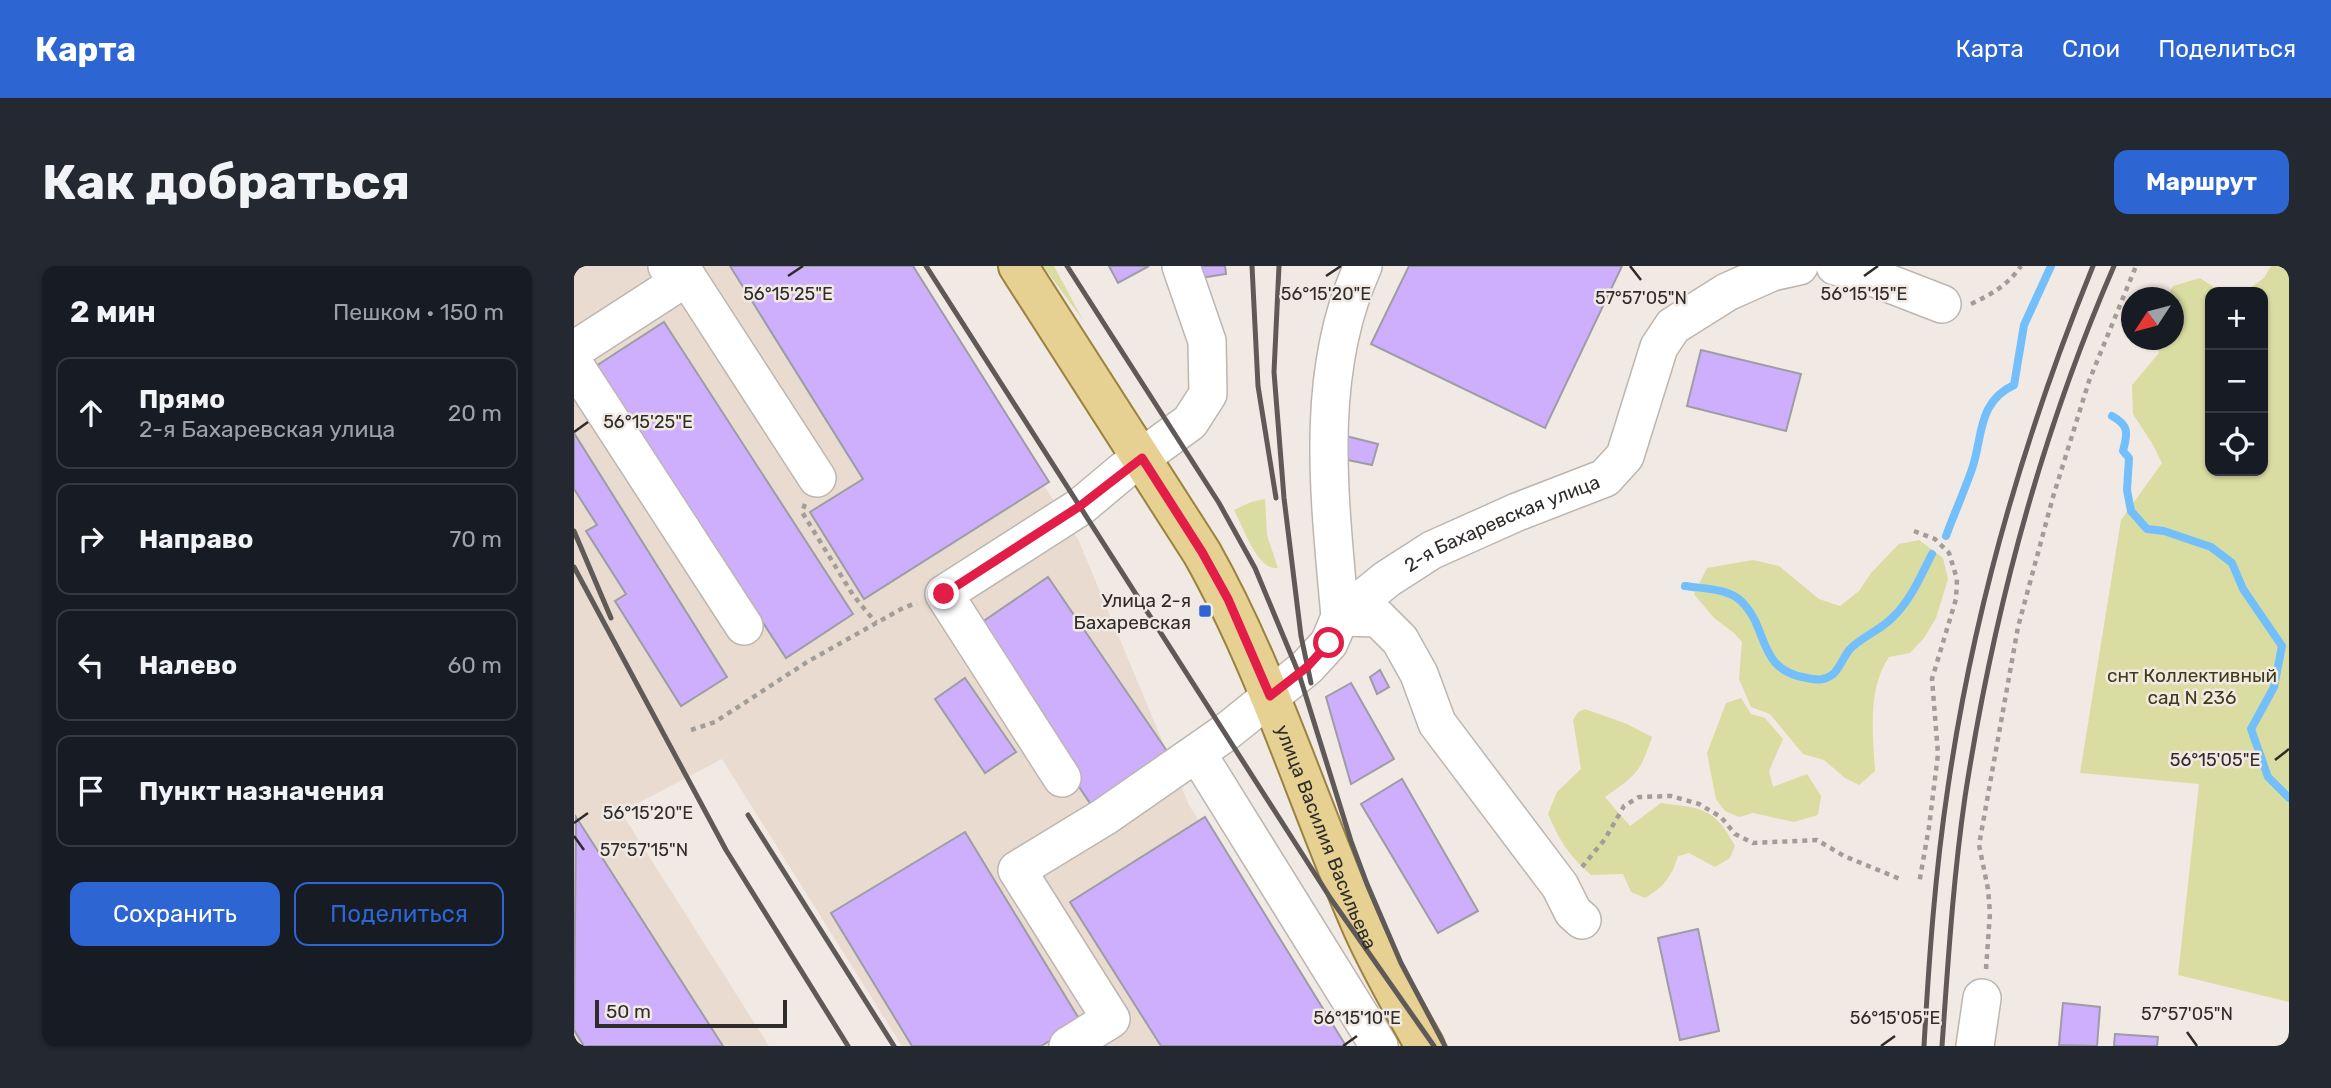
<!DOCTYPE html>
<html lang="ru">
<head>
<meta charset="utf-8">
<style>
	body { margin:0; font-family:Rubik,sans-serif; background:#242831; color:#f1f3f6 }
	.controls { position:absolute; right:21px; top:21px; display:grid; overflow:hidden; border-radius:14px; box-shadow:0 2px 5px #0004 }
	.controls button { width:63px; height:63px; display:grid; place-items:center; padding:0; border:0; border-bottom:2px solid #363941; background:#171b24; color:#f1f3f6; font:35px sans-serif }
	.compass { position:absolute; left:1547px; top:21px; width:63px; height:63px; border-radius:50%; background:#171b24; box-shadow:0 2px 5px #0004; rotate:234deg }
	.scale { position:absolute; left:21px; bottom:18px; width:192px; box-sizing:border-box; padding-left:7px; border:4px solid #2f2c2a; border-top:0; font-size:19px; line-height:24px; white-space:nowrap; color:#2f2c2a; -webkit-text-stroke:5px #f1e9e3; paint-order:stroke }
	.stop { position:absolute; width:21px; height:21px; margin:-16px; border:5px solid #e11d48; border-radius:50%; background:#fff }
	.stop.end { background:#e11d48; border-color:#fff; box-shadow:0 2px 7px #0008 }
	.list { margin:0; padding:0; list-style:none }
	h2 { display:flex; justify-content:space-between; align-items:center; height:91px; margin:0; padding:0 28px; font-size:30px }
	h2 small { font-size:23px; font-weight:400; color:#9ea1a6 }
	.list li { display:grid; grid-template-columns:46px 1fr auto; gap:21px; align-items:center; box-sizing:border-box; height:112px; margin:0 14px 14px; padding:0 14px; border:2px solid #363941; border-radius:14px }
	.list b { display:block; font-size:26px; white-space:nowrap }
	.list p { margin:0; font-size:23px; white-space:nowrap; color:#9ea1a6 }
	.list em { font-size:23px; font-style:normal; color:#9ea1a6 }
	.actions { display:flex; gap:14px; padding:21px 28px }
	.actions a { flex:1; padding:16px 0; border:2px solid #2d65d3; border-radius:14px; text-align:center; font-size:24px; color:#2d65d3 }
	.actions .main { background:#2d65d3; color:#fff }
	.icon { flex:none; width:38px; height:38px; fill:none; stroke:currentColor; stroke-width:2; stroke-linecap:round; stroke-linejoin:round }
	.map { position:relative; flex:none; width:1715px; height:780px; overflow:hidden; border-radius:14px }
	header { display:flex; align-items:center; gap:42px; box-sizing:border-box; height:98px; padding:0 35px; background:#2d65d3; color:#fff }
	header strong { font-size:33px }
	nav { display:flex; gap:38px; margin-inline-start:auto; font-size:24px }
	.intro { display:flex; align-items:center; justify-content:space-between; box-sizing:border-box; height:168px; padding:0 42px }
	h1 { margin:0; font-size:49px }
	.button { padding:18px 32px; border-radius:14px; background:#2d65d3; color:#fff; font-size:24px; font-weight:700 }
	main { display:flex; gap:42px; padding:0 42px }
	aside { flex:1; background:#171b24; border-radius:14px; box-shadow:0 2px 5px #0004 }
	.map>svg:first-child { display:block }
	.built { fill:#e9dbcf }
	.green { fill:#dadda2 }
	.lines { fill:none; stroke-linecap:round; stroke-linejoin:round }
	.stream { stroke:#73bffb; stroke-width:8 }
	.building { fill:#cdaffe; stroke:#9e9ca4; stroke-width:2 }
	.minor-casing { stroke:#bdb6b0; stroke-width:40 }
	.major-casing { stroke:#9b823e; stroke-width:42 }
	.path { stroke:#a39d99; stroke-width:4.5; stroke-dasharray:5 5; stroke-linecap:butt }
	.minor { stroke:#fff; stroke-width:37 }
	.major { stroke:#e6d092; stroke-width:38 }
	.rail { stroke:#5f5a58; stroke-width:5 }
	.route { stroke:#e11d48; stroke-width:9 }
	.ticks { fill:none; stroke:#2f2c2a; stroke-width:2.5 }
	.poi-dot { fill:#2d65d3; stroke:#f1e9e3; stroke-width:2.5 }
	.labels { text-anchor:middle; stroke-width:5; stroke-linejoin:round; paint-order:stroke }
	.street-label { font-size:19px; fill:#2f2c2a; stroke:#f1e9e3 }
	.poi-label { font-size:19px; fill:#2f2c2a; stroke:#f1e9e3; text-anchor:end }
	.park-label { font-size:19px; fill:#3c3d16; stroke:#f1e9e3 }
	.ticks-label { font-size:18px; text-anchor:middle; fill:#2f2c2a; stroke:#f1e9e3; stroke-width:5; stroke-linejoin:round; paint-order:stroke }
</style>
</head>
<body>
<header>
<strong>Карта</strong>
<nav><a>Карта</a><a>Слои</a><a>Поделиться</a></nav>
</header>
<div class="intro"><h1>Как добраться</h1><a class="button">Маршрут</a></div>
<main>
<aside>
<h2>2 мин<small>Пешком · 150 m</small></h2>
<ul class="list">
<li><svg class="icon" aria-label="ahead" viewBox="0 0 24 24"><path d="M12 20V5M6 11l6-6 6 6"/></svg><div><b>Прямо</b><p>2-я Бахаревская улица</p></div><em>20 m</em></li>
<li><svg class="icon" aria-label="right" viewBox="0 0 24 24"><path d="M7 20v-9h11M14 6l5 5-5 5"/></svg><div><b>Направо</b></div><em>70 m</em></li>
<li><svg class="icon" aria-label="left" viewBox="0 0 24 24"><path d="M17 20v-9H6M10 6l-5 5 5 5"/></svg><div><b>Налево</b></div><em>60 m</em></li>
<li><svg class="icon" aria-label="arrive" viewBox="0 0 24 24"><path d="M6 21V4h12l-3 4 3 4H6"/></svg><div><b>Пункт назначения</b></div></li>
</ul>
<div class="actions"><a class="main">Сохранить</a><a>Поделиться</a></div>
</aside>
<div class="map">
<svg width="1715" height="780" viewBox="0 0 1715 780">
	<rect width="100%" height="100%" fill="#f1e9e3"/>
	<polygon class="built" points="0,0 330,0 504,273 615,539 765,780 328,780 148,493 47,546 195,780 0,780"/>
	<g class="green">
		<polygon points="469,0 480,0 509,54"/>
		<polygon points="1697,0 1715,0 1715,736 1604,709 1625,518 1506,507 1547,254 1588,197 1578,177 1559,148 1558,119 1585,87 1583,74 1600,74 1600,32 1593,31 1599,20 1626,12 1647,26 1636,26 1636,205 1689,205 1689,26 1670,26 1690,12"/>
		<path d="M691,233L693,269L704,302C683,305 669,260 660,244L677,236Z"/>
		<path d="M1345,274L1369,292L1374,313L1362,352L1350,372L1336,387L1315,391C1293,423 1299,468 1301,505L1285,519L1271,512L1250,494L1229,488L1196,448L1177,441L1165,413L1168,376L1160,367L1140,352L1120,328L1133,302L1179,294L1205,300L1245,333L1266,340L1285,325L1297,307L1325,278Z"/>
		<polygon points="1167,432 1177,448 1191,452 1209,473 1195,505 1199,521 1233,508 1247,530 1244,549 1220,556 1179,547 1165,551 1151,545 1142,533 1133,487 1152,437"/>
		<path d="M1011,443L1053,458L1078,471C1066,507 1062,509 1031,531L1056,560L1087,537C1126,542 1141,541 1161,580L1156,592L1141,601L1115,587L1104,590C1098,610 1090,621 1071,632L1057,626L1049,608L1017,609C995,589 986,576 974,548L983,526L1007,503L999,454L1004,446Z"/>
	</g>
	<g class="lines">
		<g class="stream">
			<path d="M1538,150C1555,159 1554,167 1549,185L1555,192L1553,224L1557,245L1573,263L1590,265L1637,281L1658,297L1669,323L1708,380L1700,421L1677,463L1694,511L1715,532"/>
			<path d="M1372,270C1380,248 1390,226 1398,203C1409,171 1403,136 1440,119L1450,59L1477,0"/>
			<path d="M1111,320C1130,323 1153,322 1167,335C1196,363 1182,404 1233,412C1243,414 1249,415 1258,409C1266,403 1269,391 1276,383C1289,370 1307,364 1319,351C1337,334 1347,309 1358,288"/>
		</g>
	</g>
	<g class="building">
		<polygon points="156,0 339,0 475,216 290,333 236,246 289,213"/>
		<polygon points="535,0 575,0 544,17"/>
		<polygon points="625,0 651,0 652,8 626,12"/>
		<polygon points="835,0 1048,0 971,162 797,78"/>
		<polygon points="90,56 279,348 212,392 22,100"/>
		<polygon points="1127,84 1227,108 1212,165 1113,140"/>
		<polygon points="0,167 153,411 107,440 41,335 52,328 12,265 23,259 0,223"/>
		<polygon points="768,169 804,178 798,199 764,192"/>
		<polygon points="474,311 595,488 518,540 398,363"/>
		<polygon points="806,404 815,421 803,428 796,411"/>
		<polygon points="391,412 442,486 411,507 361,433"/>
		<polygon points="777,417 820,493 777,518 752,431"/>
		<polygon points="828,513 904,645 864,667 787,538"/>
		<polygon points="2,551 149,780 10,780 0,764"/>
		<polygon points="631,551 772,780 587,780 496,636"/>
		<polygon points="391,566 507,756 467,780 338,780 257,647"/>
		<polygon points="1124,663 1145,765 1106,774 1084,672"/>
		<polygon points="1489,737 1526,741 1523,780 1485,779"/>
		<polygon points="1541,768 1584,771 1583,780 1540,780"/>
	</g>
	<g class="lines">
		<defs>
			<g id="minor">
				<polyline points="93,0 113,11 243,212"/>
				<polyline points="1261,0 1288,7 1368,38"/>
				<polyline points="0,84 113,11"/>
				<polyline points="0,98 170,360"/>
				<polyline points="766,351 804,352 826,374 845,408 863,457 986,620 999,646 1008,654"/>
				<path d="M766,351C756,234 739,110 789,0"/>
				<polyline points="623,487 805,780"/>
				<polyline points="488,512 370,328 506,241 549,205 616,156 634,128 633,75 607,0"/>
				<path id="s1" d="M494,780L537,753L443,604L530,551L651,467L733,401L755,377L766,351L813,313L858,284L943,246L1031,212L1051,190L1085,81L1099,60L1153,26L1198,6L1225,0"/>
				<polyline points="1401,780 1408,732"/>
			</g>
			<g id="major">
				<path id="s2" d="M444,0L628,287C695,406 734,538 789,663C807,703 829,741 851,780"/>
			</g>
		</defs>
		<use href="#minor" class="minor-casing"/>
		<use href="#major" class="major-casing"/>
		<g class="path">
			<path d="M1397,38C1418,28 1434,19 1447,0"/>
			<polyline points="231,238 228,246 279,329 302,357"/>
			<polyline points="1340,265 1361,273 1375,287 1383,313 1382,333 1358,413 1364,488 1355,561 1345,618"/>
			<polyline points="117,464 141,456 233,396 329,342 343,337"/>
			<polyline points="1008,601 1031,573 1050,540 1065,531 1097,530 1125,538 1147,551 1161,568 1179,577 1243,574 1270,590 1326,613"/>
			<polyline points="1412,703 1416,647 1414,623 1405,579 1444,361 1479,231 1515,115 1562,0"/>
		</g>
		<use href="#minor" class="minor"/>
		<use href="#major" class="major"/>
		<g class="rail">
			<polyline points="352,0 757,633 860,780"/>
			<polyline points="493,0 645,237 681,302 725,408 777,575 793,618 827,697 871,780"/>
			<polyline points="678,0 684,120 702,232"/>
			<polyline points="705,0 700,106 710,232 727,370 737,417"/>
			<polyline points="0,265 37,352"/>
			<polyline points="0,301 152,584 274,780"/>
			<polyline points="174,549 320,780"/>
			<path d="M1350,780C1355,693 1361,607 1374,521C1400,342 1451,167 1519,0"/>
			<path d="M1368,780C1374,697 1379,614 1391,531C1419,349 1466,170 1540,0"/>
		</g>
	</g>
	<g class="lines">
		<polyline class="route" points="370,328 506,240 568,192 628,286 654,333 696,430 733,401 755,377"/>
	</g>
	<path class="ticks" d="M1056,0L1067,14M214,10L229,0M752,10L767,0M1290,10L1304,0M0,166L14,156M1701,494L1715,483M0,557L14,547M0,570L10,584M1613,766L1623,780M769,780L783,770M1307,780L1321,770"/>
	<rect class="poi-dot" x="624" y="338" width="14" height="14" rx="3.5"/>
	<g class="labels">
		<g class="street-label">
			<text dy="7" stroke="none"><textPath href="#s1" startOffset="831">2-я Бахаревская улица</textPath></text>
			<text dy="7" stroke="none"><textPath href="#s2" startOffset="651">улица Василия Васильева</textPath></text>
		</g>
		<g class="poi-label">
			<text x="617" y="341">Улица 2-я<tspan x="617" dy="22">Бахаревская</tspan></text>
		</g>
		<g class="park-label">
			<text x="1618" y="416">снт Коллективный<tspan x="1618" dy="22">сад N 236</tspan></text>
		</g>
	</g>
	<g class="ticks-label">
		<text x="752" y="34">56°15'20"E</text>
		<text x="214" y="34">56°15'25"E</text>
		<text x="1290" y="34">56°15'15"E</text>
		<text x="1067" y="38">57°57'05"N</text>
		<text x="74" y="162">56°15'25"E</text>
		<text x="1641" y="500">56°15'05"E</text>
		<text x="74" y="553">56°15'20"E</text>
		<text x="70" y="590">57°57'15"N</text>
		<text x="1613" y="754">57°57'05"N</text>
		<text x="783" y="758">56°15'10"E</text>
		<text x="1321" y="758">56°15'05"E</text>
	</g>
</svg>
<div class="controls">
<button>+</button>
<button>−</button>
<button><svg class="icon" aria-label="locate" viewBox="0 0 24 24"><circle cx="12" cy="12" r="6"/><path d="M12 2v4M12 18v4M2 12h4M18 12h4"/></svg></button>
</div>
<svg class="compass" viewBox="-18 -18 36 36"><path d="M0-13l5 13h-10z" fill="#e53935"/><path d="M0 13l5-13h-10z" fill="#9ea1a6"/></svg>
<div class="scale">50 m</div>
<div class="stop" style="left:755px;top:377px"></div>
<div class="stop end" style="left:370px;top:328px"></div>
</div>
</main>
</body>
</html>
